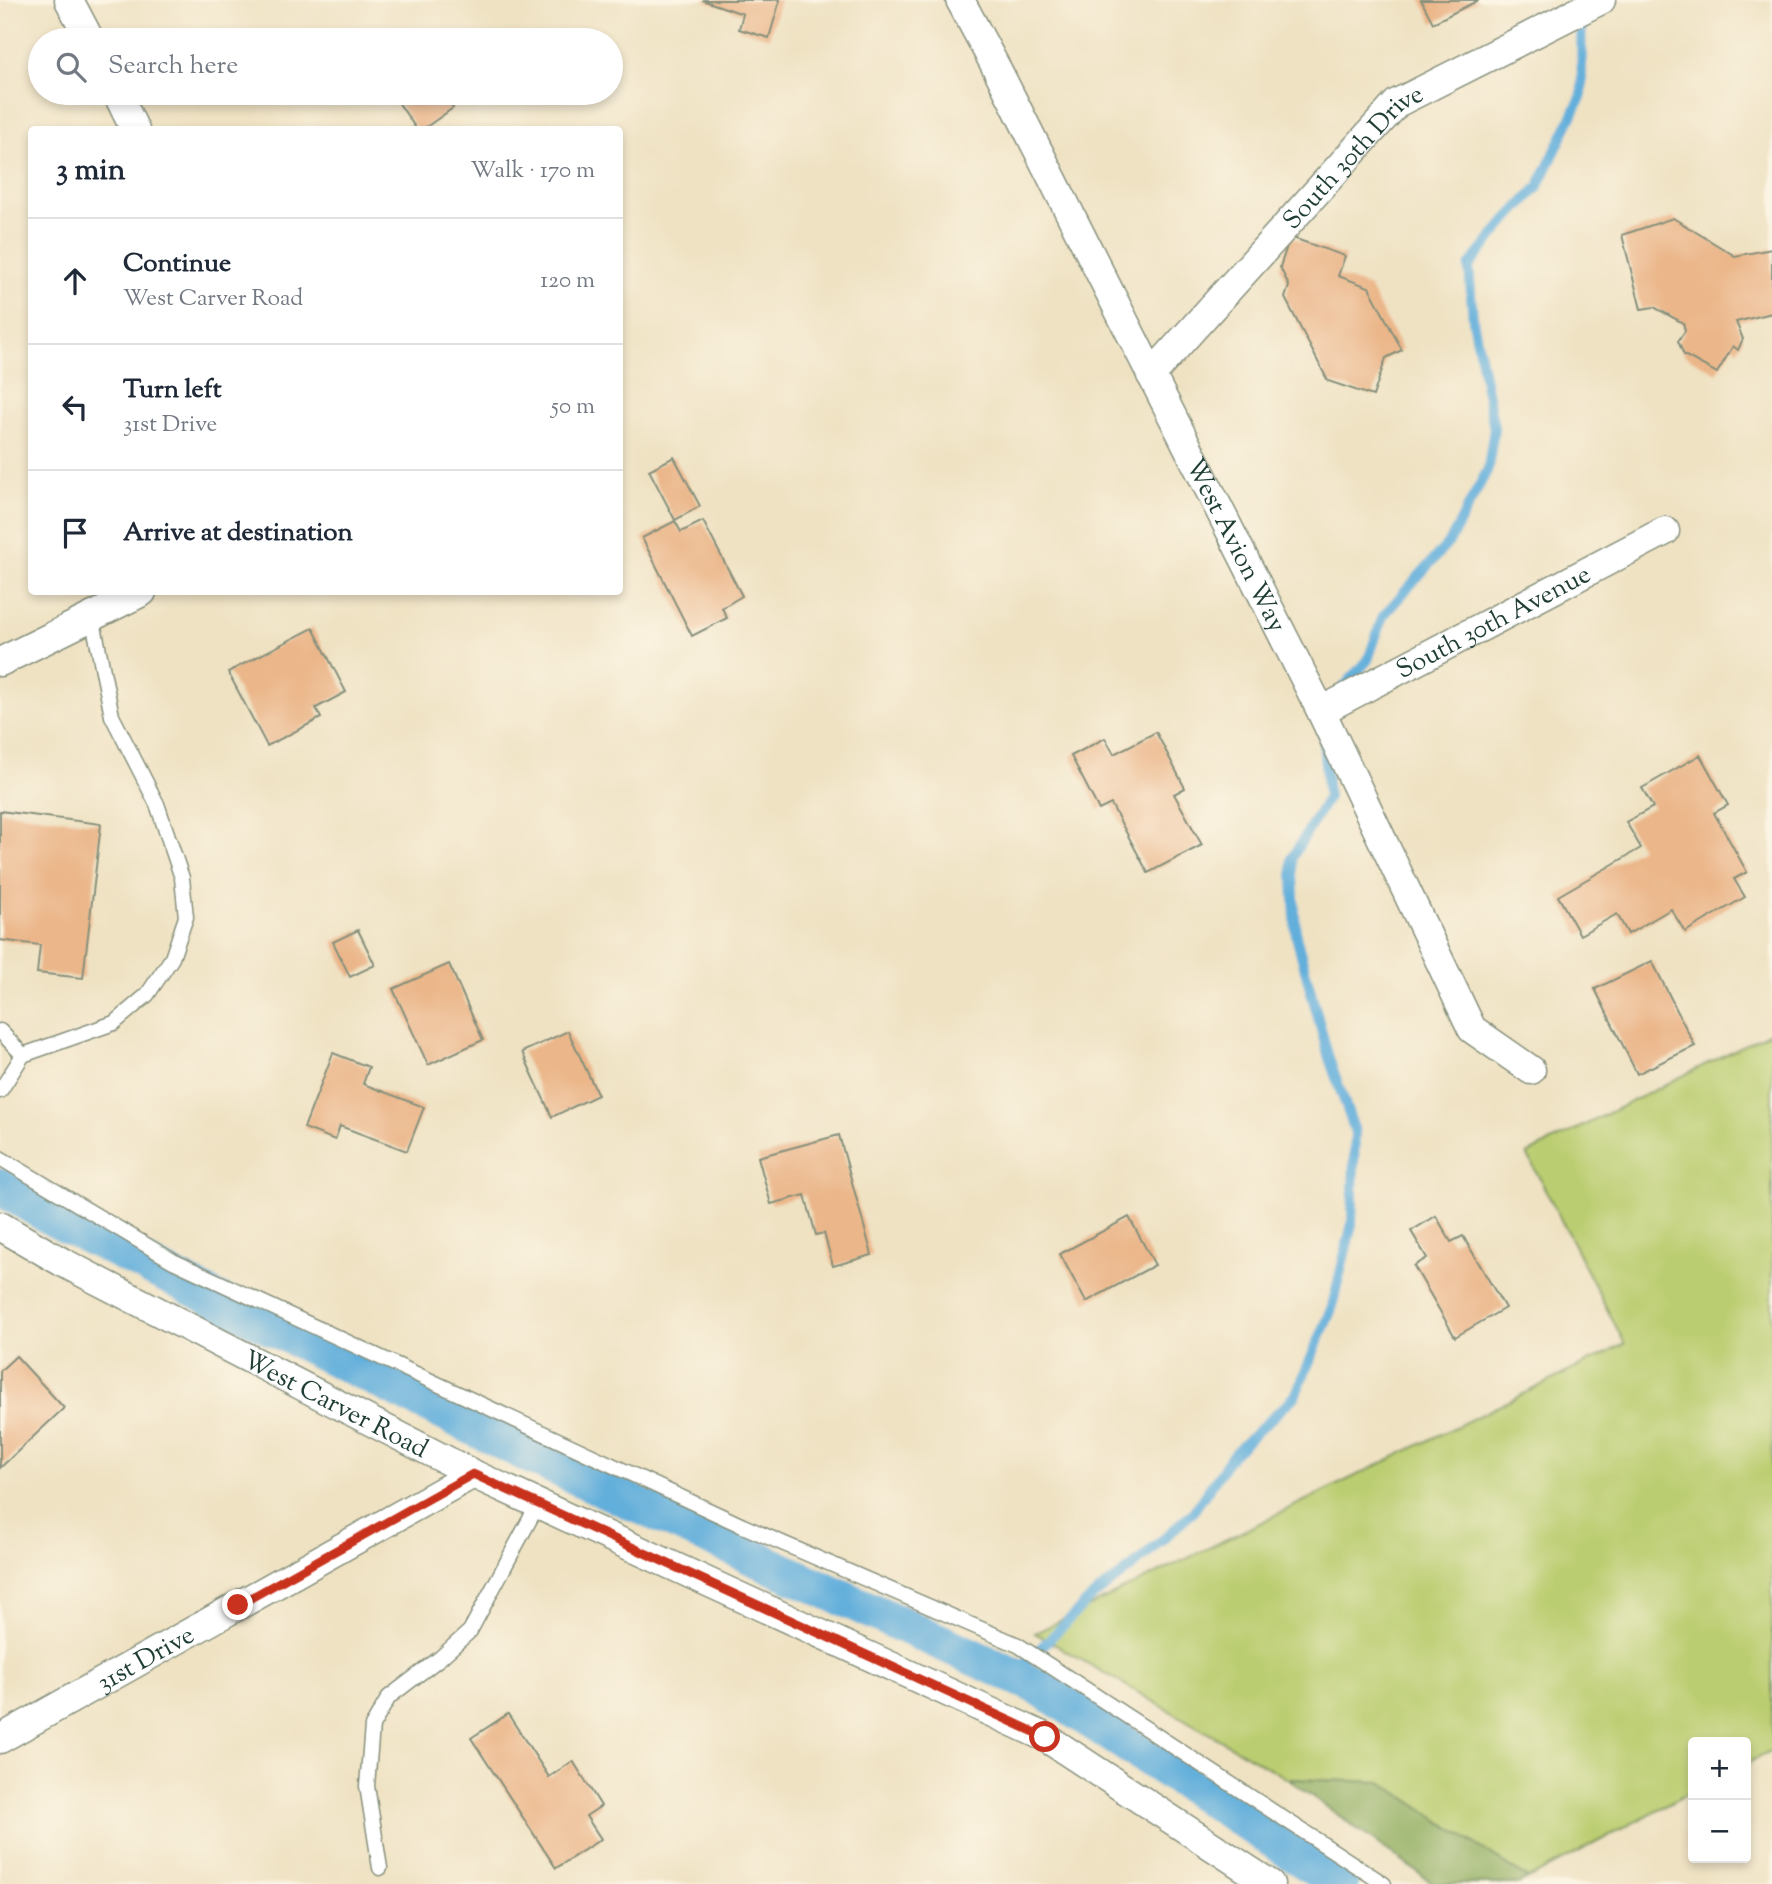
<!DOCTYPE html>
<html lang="en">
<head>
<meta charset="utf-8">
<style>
	body { margin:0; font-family:"Sorts Mill Goudy",serif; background:#f2f2f3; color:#1f2937 }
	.controls { position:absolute; right:21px; bottom:21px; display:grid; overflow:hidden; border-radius:7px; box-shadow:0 4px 10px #0003 }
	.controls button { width:63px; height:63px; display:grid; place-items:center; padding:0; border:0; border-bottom:2px solid #e0e1e3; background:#fff; color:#1f2937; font:35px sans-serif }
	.stop { position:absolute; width:21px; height:21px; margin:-16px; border:5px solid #c8321e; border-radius:50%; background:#fff }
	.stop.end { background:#c8321e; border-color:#fff; box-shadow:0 2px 7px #0008 }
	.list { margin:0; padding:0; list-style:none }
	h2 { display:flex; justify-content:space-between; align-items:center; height:91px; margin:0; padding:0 28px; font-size:30px }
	h2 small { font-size:23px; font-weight:400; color:#747a83 }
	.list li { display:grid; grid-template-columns:46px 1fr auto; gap:21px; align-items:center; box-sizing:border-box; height:126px; padding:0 28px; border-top:2px solid #e0e1e3 }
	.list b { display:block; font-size:26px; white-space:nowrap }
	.list p { margin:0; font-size:23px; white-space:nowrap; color:#747a83 }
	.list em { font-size:23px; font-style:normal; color:#747a83 }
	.icon { flex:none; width:38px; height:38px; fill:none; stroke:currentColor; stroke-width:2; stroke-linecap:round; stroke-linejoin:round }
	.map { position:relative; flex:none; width:1772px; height:1884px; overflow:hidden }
	.search { position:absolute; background:#fff; box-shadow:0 4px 10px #0003; left:28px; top:28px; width:595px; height:77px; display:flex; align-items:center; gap:18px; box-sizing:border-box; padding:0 24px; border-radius:38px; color:#747a83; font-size:26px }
	.panel { position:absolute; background:#fff; box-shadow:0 4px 10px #0003; left:28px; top:126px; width:595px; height:469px; border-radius:7px }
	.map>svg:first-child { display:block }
	.green { fill:#bbcd71; stroke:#6d8552; stroke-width:2 }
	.forest { fill:#94b063; stroke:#5a764c; stroke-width:2 }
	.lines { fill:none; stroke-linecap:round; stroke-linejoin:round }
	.stream { stroke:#62afdb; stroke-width:10 }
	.canal { stroke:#62afdb; stroke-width:37 }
	.building { fill:#ebb689 }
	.lane-casing { stroke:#87907c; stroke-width:17 }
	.street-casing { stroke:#87907c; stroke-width:31 }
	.lane { stroke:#fff; stroke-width:14 }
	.street { stroke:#fff; stroke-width:28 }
	.route { stroke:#c8321e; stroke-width:9 }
	.labels { text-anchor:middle; stroke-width:7; stroke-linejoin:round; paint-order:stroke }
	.street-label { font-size:26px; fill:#1f3d34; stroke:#fcf5e5 }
</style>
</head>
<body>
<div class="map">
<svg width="1772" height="1884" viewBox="0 0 1772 1884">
	<rect width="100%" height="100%" fill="#fcf5e5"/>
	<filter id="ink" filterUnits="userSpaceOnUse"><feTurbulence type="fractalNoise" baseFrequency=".0143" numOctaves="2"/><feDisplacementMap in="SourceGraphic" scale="14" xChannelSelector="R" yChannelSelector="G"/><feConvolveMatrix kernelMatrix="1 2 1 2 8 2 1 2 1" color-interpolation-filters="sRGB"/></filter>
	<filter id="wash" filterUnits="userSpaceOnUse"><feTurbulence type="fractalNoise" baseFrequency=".00686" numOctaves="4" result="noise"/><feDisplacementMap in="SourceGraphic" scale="28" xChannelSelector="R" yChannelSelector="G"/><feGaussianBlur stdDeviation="1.57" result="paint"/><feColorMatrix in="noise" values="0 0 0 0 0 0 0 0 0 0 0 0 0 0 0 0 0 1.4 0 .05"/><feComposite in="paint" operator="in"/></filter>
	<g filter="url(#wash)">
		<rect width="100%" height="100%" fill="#efe2c3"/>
		<polygon class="green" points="1772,1031 1772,1750 1746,1764 1746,1742 1693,1742 1693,1791 1528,1879 1381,1782 1288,1779 1035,1633 1625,1344 1527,1154"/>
		<polygon class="forest" points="1288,1779 1381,1782 1528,1879 1518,1884 1434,1884"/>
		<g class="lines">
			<g class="stream">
				<polyline points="1340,691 1368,660 1383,616 1450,541 1488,469 1494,428 1473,320 1469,266 1506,221 1538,187 1582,95 1581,13"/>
				<polyline points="1013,1675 1092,1597 1131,1568 1193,1512 1233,1454 1295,1396 1331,1311 1352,1224 1355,1132 1328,1055 1296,936 1292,858 1328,797 1323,738"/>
			</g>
			<polyline class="canal" points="0,1187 58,1221 533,1457 1041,1688 1340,1884"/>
		</g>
		<g id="blocks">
			<g class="building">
				<polygon points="702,0 780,0 769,38 739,29 743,14"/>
				<polygon points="1421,0 1479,0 1433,23"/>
				<polygon points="392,93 443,93 453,108 422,130 417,130"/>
				<polygon points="1673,218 1735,256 1772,249 1772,313 1736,322 1743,339 1738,350 1733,346 1717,373 1684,355 1678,341 1685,331 1683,323 1654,307 1641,309 1622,235"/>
				<polygon points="1290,237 1345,256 1338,276 1369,287 1402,350 1386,358 1373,396 1328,381 1285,298 1289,286 1280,267"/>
				<polygon points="674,457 700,506 675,520 649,470"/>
				<polygon points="675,521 681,532 703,521 742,596 722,608 727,618 692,636 642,538"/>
				<polygon points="313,628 346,692 316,708 321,718 267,746 228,672"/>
				<polygon points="1156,732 1185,788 1174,794 1202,845 1148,873 1111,804 1099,810 1071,756 1105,738 1114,754"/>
				<polygon points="1700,755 1728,805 1714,813 1747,872 1734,879 1745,897 1685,932 1671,909 1628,934 1617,914 1580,935 1558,896 1641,848 1626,822 1653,807 1642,788"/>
				<polygon points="0,811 101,824 83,978 37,973 40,945 0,940"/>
				<polygon points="358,930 375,965 350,977 333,942"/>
				<polygon points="1652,961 1695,1046 1637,1074 1595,989"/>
				<polygon points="449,964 483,1040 428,1065 393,989"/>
				<polygon points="568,1031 598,1095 552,1117 522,1052"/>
				<polygon points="333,1053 369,1067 363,1084 424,1107 407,1151 340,1126 335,1140 304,1128"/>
				<polygon points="839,1135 872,1255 833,1266 824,1233 816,1235 805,1195 771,1204 758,1157"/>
				<polygon points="1436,1216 1451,1242 1463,1236 1505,1308 1455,1337 1414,1266 1427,1258 1411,1231"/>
				<polygon points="1129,1217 1155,1265 1086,1302 1060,1254"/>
				<polygon points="16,1356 64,1408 0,1468 0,1371"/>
				<polygon points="508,1714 549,1777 573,1761 601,1806 586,1816 601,1839 556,1868 471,1738"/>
			</g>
		</g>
	</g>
	<g filter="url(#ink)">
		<use href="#blocks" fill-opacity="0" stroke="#87907c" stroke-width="2"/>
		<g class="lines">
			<defs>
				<g id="lane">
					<polyline points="0,1031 23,1055"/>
					<polyline points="0,1091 23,1055 114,1023 147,995 172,958 186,917 182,878 157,804 112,716 92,616"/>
					<polyline points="0,1158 173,1261 743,1526 1018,1645 1384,1884"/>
					<polyline points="380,1868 367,1786 372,1726 389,1697 440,1658 470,1631 538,1504"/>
				</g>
				<g id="street">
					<polyline points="69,0 90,40"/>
					<path id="s1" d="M960,0L998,71L1321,711L1472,1029L1531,1070"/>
					<polyline points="117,93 135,130"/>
					<path id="s2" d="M1151,375L1397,103L1601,0"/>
					<polyline points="0,662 142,592"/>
					<path id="s3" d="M1321,711L1665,531"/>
					<path id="s4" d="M0,1226L62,1262L473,1474L1045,1737L1270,1884"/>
					<path id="s5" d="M0,1739L473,1474"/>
				</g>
			</defs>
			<use href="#lane" class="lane-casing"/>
			<use href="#street" class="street-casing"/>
			<use href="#lane" class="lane"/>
			<use href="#street" class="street"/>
		</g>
	</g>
	<g class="lines" filter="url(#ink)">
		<polyline class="route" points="238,1605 473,1474 1045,1737"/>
	</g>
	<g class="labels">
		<g class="street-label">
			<text dy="9" stroke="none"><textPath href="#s2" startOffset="298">South 30th Drive</textPath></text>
			<text dy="9" stroke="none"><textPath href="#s1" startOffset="611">West Avion Way</textPath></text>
			<text dy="9" stroke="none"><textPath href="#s3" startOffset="194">South 30th Avenue</textPath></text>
			<text dy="9" stroke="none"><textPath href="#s4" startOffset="380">West Carver Road</textPath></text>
			<text dy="9" stroke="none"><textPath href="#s5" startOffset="166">31st Drive</textPath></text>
		</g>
	</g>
</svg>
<div class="controls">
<button>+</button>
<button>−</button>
</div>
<div class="stop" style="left:1045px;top:1737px"></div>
<div class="stop end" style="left:238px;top:1605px"></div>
<div class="search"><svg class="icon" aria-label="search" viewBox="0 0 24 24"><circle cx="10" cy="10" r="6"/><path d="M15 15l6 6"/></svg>Search here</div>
<section class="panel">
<h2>3 min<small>Walk · 170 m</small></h2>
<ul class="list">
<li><svg class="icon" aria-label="ahead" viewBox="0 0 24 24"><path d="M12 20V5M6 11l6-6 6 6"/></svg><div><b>Continue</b><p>West Carver Road</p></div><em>120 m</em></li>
<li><svg class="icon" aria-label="left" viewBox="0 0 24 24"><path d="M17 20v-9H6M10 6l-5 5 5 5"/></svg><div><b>Turn left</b><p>31st Drive</p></div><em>50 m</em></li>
<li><svg class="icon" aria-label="arrive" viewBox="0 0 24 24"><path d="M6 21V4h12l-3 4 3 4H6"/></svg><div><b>Arrive at destination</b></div></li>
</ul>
</section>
</div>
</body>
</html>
